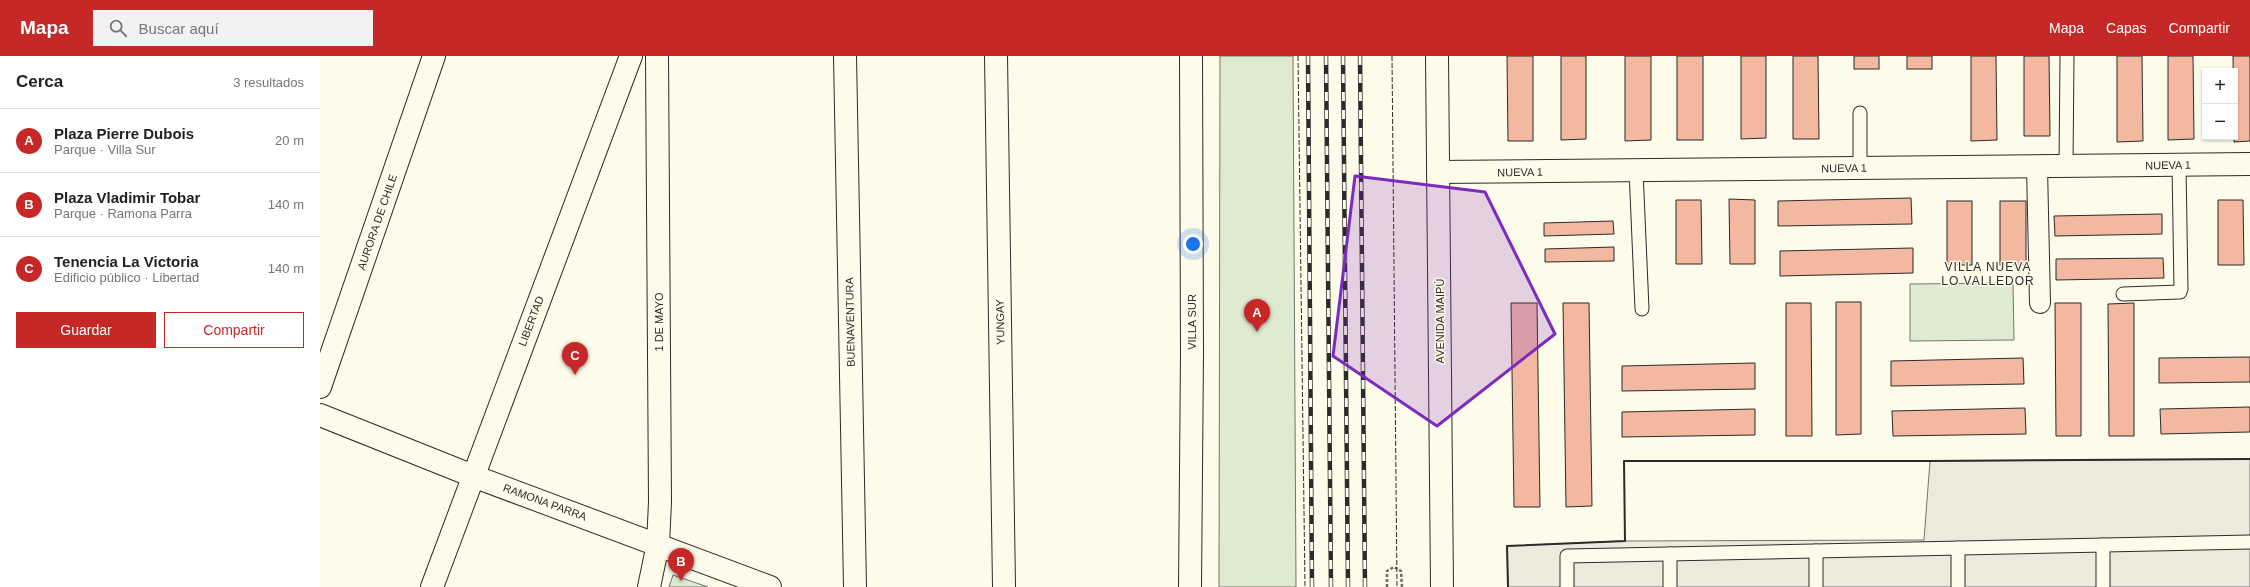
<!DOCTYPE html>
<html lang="es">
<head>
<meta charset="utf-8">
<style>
	body { margin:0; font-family:Arial,sans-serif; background:#f2f2f2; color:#222 }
	.controls { position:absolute; right:12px; top:12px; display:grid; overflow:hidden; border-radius:0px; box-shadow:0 1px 3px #0004 }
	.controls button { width:36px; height:36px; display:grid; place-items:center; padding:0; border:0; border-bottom:1px solid #e0e0e0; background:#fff; color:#222; font:20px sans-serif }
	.you { position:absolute; left:873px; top:188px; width:14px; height:14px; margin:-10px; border:3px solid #fff; border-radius:50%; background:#1a73e8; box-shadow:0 0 0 6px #1a73e833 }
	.badge { display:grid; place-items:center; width:26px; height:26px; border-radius:50%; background:#c62828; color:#fff; font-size:13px; font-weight:700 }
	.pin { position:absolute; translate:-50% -33px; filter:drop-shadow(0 1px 2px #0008) }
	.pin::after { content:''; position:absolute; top:21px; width:14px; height:12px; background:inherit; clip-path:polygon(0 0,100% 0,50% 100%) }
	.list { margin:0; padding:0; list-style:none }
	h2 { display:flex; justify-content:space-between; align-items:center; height:52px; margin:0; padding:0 16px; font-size:17px }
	h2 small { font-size:13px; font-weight:400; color:#767676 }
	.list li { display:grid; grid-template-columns:26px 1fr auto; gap:12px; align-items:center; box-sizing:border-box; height:64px; padding:0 16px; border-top:1px solid #e0e0e0 }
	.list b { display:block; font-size:15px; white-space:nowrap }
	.list p { margin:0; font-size:13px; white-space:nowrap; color:#767676 }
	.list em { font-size:13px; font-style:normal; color:#767676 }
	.actions { display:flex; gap:8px; padding:12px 16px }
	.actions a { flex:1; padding:9px 0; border:1px solid #c62828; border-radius:0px; text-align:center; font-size:14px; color:#c62828 }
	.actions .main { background:#c62828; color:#fff }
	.icon { flex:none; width:22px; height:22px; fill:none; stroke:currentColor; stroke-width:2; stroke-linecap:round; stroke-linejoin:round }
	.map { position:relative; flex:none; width:1930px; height:531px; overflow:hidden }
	header { display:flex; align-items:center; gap:24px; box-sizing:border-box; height:56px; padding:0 20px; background:#c62828; color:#fff }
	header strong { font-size:19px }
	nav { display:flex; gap:22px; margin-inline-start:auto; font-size:14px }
	.search { width:280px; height:36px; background:#f2f2f2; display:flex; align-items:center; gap:10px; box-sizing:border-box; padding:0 14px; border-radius:0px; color:#767676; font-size:15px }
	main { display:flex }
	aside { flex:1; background:#fff }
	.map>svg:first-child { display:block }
	.green { fill:#deebd1; stroke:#74746e }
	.parking { fill:#eceadb; stroke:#74746e }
	.building { fill:#f2b8a0; stroke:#2b2b2b }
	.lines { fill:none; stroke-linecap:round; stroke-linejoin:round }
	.service-casing { stroke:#2b2b2b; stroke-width:15 }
	.pedestrian-casing { stroke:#2b2b2b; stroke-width:22 }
	.minor-casing { stroke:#2b2b2b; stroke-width:24 }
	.tertiary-casing { stroke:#2b2b2b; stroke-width:24 }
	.secondary-casing { stroke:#2b2b2b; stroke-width:24 }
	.path { stroke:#6a6964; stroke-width:2.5; stroke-dasharray:3 2; stroke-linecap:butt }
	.service { stroke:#fdfbea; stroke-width:13 }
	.pedestrian { stroke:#fdfbea; stroke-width:20 }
	.minor { stroke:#fdfbea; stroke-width:22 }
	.tertiary { stroke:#fdfbea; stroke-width:22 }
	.secondary { stroke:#fdfbea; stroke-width:22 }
	.rail-casing { stroke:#2b2b2b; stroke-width:4.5 }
	.rail { stroke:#fdfbea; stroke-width:3; stroke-dasharray:9; stroke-linecap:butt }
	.fence { stroke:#2b2b2b; stroke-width:1; stroke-dasharray:5 2; stroke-linecap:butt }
	.wall { stroke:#2b2b2b; stroke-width:2 }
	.marked { fill:#7b2cbf; fill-opacity:0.2; stroke:#7b2cbf; stroke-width:3; stroke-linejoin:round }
	.labels { text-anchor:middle; stroke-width:3; stroke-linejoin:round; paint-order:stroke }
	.street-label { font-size:11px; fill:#2b2b2b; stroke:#fdfbea }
	.neighbourhood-label { font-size:12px; letter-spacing:1px; fill:#2b2b2b; stroke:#fdfbea }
</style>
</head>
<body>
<header>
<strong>Mapa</strong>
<div class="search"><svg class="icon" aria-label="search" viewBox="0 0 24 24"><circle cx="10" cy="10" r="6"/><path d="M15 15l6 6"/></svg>Buscar aquí</div>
<nav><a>Mapa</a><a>Capas</a><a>Compartir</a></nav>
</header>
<main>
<aside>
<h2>Cerca<small>3 resultados</small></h2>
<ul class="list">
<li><span class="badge">A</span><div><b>Plaza Pierre Dubois</b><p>Parque · Villa Sur</p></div><em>20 m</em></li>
<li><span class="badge">B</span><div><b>Plaza Vladimir Tobar</b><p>Parque · Ramona Parra</p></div><em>140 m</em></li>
<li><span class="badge">C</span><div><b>Tenencia La Victoria</b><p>Edificio público · Libertad</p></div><em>140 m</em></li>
</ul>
<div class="actions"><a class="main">Guardar</a><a>Compartir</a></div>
</aside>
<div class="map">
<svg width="1930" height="531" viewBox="0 0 1930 531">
	<rect width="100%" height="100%" fill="#fdfbea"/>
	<g class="green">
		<polygon points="900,0 973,0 976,531 899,531"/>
		<polygon points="1693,227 1694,284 1590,285 1590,228"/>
		<polygon points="353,519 388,531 349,531"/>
	</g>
	<polygon class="parking" points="1930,403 1930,531 1188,531 1187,490 1305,485 1604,484 1610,405"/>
	<g class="building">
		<polygon points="1187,0 1213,0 1213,85 1188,85"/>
		<polygon points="1241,0 1266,0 1266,83 1241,84"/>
		<polygon points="1305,0 1331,0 1331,84 1305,85"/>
		<rect x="1357" y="0" width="26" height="84"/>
		<polygon points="1421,0 1446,0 1446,82 1421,83"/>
		<polygon points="1473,0 1498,0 1499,83 1473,83"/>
		<rect x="1534" y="0" width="25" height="13"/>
		<rect x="1587" y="0" width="25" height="13"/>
		<polygon points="1651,0 1676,0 1677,84 1651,85"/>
		<polygon points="1704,0 1729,0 1730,80 1704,80"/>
		<polygon points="1797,0 1822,0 1823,85 1797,86"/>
		<polygon points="1848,0 1873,0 1874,83 1848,84"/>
		<polygon points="1913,0 1930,0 1930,85 1914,86"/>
		<polygon points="1591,142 1592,168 1458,170 1458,145"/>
		<polygon points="1409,143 1435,144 1435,208 1410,208"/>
		<polygon points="1356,144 1381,144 1382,208 1356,208"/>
		<polygon points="1898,144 1923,144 1924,209 1898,209"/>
		<rect x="1627" y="145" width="25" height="64"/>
		<rect x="1680" y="145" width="26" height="64"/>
		<polygon points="1842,158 1842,178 1735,180 1734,160"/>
		<polygon points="1293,165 1294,178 1224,180 1224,167"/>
		<polygon points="1294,191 1294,205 1225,206 1225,193"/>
		<polygon points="1593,192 1593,217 1460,220 1460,195"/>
		<polygon points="1843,202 1844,222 1736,224 1736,203"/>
		<polygon points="1516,246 1541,246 1541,378 1516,379"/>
		<polygon points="1191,247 1217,247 1220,451 1194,451"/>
		<polygon points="1243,247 1269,247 1272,450 1246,451"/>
		<polygon points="1466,247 1491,247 1492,380 1466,380"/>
		<polygon points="1735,247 1761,247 1761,380 1736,380"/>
		<polygon points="1814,247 1814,380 1789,380 1788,248"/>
		<polygon points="1930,301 1930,326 1839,327 1839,302"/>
		<polygon points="1703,302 1704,328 1571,330 1571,305"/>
		<polygon points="1435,307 1435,333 1302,335 1302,310"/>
		<polygon points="1930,351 1930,376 1841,378 1840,353"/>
		<polygon points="1705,352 1706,378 1573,380 1572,355"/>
		<polygon points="1435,353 1435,379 1302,381 1302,356"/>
	</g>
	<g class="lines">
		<defs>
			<g id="service">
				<polyline points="1746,110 1747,0"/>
				<polyline points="1540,112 1540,57"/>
				<polyline points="1316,114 1322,253"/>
				<polyline points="1803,238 1860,236 1861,233 1859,109"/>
				<polyline points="1638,492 1638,531"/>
				<polyline points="1350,498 1350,531"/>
				<polyline points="1247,531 1247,500 1930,486"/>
				<polyline points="1496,531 1496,495"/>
				<polyline points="1783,531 1783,489"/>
			</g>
			<polyline id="pedestrian" points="1717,111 1720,247"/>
			<g id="minor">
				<polyline points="525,0 535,531"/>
				<polyline points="676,0 684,531"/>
				<polyline points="1118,116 1930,108"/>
				<polyline points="0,331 114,0"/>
				<polyline points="0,359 153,420 450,531"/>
				<polyline points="112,531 311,0"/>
				<polyline points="870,531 872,297 871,0"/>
			</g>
			<polyline id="tertiary" points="329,531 338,488 340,446 337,0"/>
			<polyline id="secondary" points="1117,0 1122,531"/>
		</defs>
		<use href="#service" class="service-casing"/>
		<use href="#pedestrian" class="pedestrian-casing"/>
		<use href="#minor" class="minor-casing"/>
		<use href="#tertiary" class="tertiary-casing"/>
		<use href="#secondary" class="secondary-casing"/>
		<polyline class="path" points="1067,531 1067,515 1074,511 1081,515 1082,531"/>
		<use href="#service" class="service"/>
		<use href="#pedestrian" class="pedestrian"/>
		<use href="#minor" class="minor"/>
		<use href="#tertiary" class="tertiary"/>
		<use href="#secondary" class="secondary"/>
		<defs>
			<g id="rail">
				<polyline points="988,0 992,531"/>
				<polyline points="1006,0 1011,531"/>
				<polyline points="1023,0 1028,531"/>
				<polyline points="1040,0 1045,531"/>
			</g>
		</defs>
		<use href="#rail" class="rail-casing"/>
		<use href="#rail" class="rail"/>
		<g class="fence">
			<polyline points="978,0 985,531"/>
			<polyline points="1072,0 1077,531"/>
		</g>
		<polyline class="wall" points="1188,531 1187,490 1305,485 1304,405 1610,405 1930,403"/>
	</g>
	<path class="marked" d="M1035,120L1165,136L1235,278L1117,370L1013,300Z"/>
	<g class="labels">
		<g class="street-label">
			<text transform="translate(1848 109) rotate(-1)" y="4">NUEVA 1</text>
			<text transform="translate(1524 112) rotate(-1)" y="4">NUEVA 1</text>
			<text transform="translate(1200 116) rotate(-1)" y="4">NUEVA 1</text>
			<text transform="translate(57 166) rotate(-71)" y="4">AURORA DE CHILE</text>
			<text transform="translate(211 265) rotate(-69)" y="4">LIBERTAD</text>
			<text transform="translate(1120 265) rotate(-90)" y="4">AVENIDA MAIPÚ</text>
			<text transform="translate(339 266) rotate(-90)" y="4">1 DE MAYO</text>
			<text transform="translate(530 266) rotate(-91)" y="4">BUENAVENTURA</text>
			<text transform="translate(680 266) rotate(-91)" y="4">YUNGAY</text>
			<text transform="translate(872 266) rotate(-90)" y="4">VILLA SUR</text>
			<text transform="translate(225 446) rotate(20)" y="4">RAMONA PARRA</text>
		</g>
		<g class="neighbourhood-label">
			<text x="1668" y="215">VILLA NUEVA<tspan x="1668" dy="14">LO VALLEDOR</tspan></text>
		</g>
	</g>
</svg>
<div class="controls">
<button>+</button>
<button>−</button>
</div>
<div class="you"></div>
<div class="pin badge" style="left:937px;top:276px">A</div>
<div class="pin badge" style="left:361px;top:525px">B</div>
<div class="pin badge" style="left:255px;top:319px">C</div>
</div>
</main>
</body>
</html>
